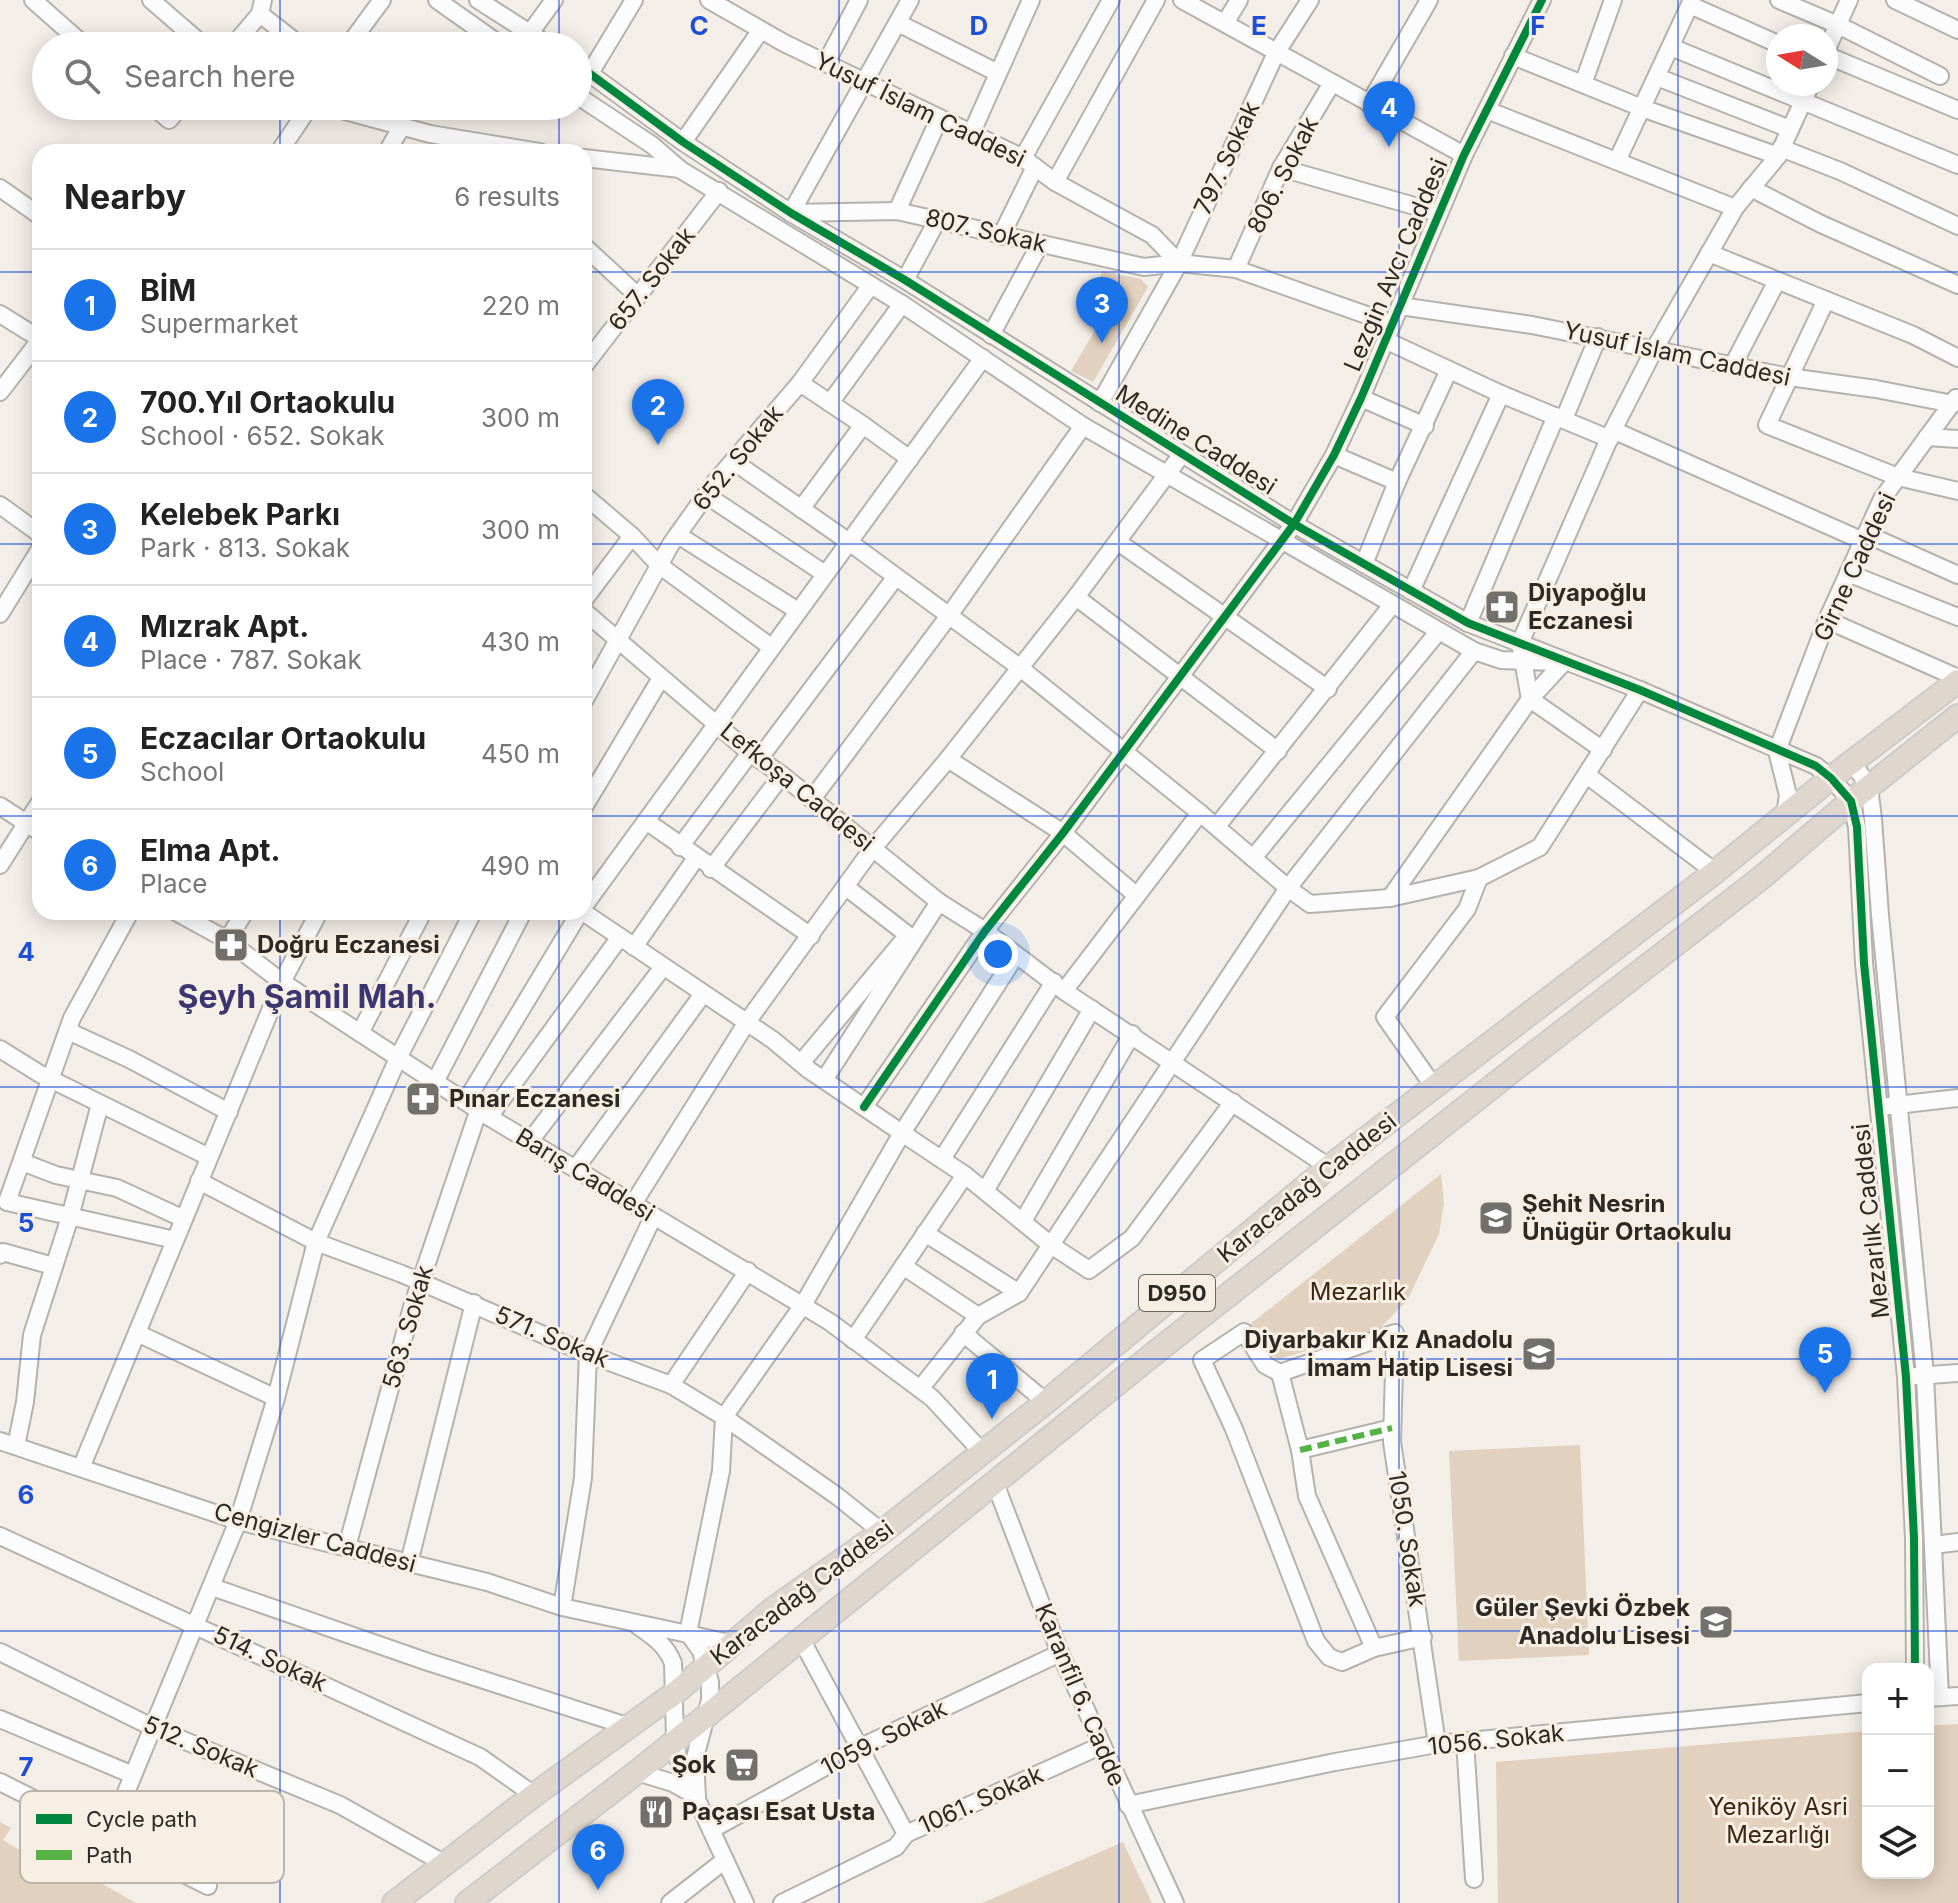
<!DOCTYPE html>
<html lang="en">
<head>
<meta charset="utf-8">
<style>
	body { margin:0; font-family:Inter,sans-serif; background:#f2f2f2; color:#222 }
	.controls { position:absolute; right:24px; bottom:24px; display:grid; overflow:hidden; border-radius:16px; box-shadow:0 4px 20px #0003 }
	.controls button { width:72px; height:72px; display:grid; place-items:center; padding:0; border:0; border-bottom:2px solid #e0e0e0; background:#fff; color:#222; font:40px sans-serif }
	.compass { position:absolute; left:1766px; top:24px; width:72px; height:72px; border-radius:50%; background:#fff; box-shadow:0 4px 20px #0003; rotate:281deg }
	.you { position:absolute; left:998px; top:954px; width:28px; height:28px; margin:-20px; border:6px solid #fff; border-radius:50%; background:#1a73e8; box-shadow:0 0 0 12px #1a73e833 }
	.badge { display:grid; place-items:center; width:52px; height:52px; border-radius:50%; background:#1a73e8; color:#fff; font-size:26px; font-weight:700 }
	.pin { position:absolute; translate:-50% -66px; filter:drop-shadow(0 2px 4px #0008) }
	.pin::after { content:''; position:absolute; top:42px; width:28px; height:24px; background:inherit; clip-path:polygon(0 0,100% 0,50% 100%) }
	.list { margin:0; padding:0; list-style:none }
	h2 { display:flex; justify-content:space-between; align-items:center; height:104px; margin:0; padding:0 32px; font-size:34px }
	h2 small { font-size:26px; font-weight:400; color:#767676 }
	.list li { display:grid; grid-template-columns:52px 1fr auto; gap:24px; align-items:center; box-sizing:border-box; height:112px; padding:0 32px; border-top:2px solid #e0e0e0 }
	.list b { display:block; font-size:30px; white-space:nowrap }
	.list p { margin:0; font-size:26px; white-space:nowrap; color:#767676 }
	.list em { font-size:26px; font-style:normal; color:#767676 }
	.icon { flex:none; width:44px; height:44px; fill:none; stroke:currentColor; stroke-width:2; stroke-linecap:round; stroke-linejoin:round }
	.map { position:relative; flex:none; width:1958px; height:1903px; overflow:hidden }
	.search { position:absolute; background:#fff; box-shadow:0 4px 20px #0003; left:32px; top:32px; width:560px; height:88px; display:flex; align-items:center; gap:20px; box-sizing:border-box; padding:0 28px; border-radius:44px; color:#767676; font-size:30px }
	.panel { position:absolute; background:#fff; box-shadow:0 4px 20px #0003; left:32px; top:144px; width:560px; height:776px; border-radius:24px }
	.map>svg:first-child { display:block }
	.green { fill:#e1d1be }
	.lines { fill:none; stroke-linecap:round; stroke-linejoin:round }
	.minor-casing { stroke:#b5b2ad; stroke-width:20 }
	.highway-casing { stroke:#cdcac7; stroke-width:26 }
	.minor { stroke:#fdfcfc; stroke-width:16 }
	.highway { stroke:#dfd7ce; stroke-width:22 }
	.quiet { stroke:#56b245; stroke-width:6; stroke-dasharray:12 6; stroke-linecap:butt }
	.cycleway-casing { stroke:#f8efe4; stroke-width:13 }
	.cycleway { stroke:#00873e; stroke-width:8 }
	.grid { fill:none; stroke:#1d4ed8; stroke-width:2; stroke-opacity:0.55 }
	.labels { text-anchor:middle; stroke-width:6; stroke-linejoin:round; paint-order:stroke }
	.shield { fill:#f8efe4; stroke:#6a655f; stroke-width:2 }
	.shield-label { font-size:22px; font-weight:bold; fill:#2d2a26 }
	.street-label { font-size:24px; fill:#2d2a26; stroke:#f8efe4 }
	.poi-label { font-size:24px; font-weight:bold; fill:#2d2a26; stroke:#f8efe4; text-anchor:start }
	.park-label { font-size:24px; fill:#3a2912; stroke:#f8efe4 }
	.district-label { font-size:32px; font-weight:bold; fill:#3b3672; stroke:#f8efe4 }
	.key { fill:#f8efe4; stroke:#bbb4ab; stroke-width:2 }
	.key-label { font-size:22px; fill:#2d2a26 }
	.grid-label { font-size:26px; text-anchor:middle; font-weight:bold; fill:#1d4ed8; stroke:#f8efe4; stroke-width:6; stroke-linejoin:round; paint-order:stroke }
</style>
</head>
<body>
<div class="map">
<svg width="1958" height="1903" viewBox="0 0 1958 1903">
	<rect width="100%" height="100%" fill="#f4eee8"/>
	<g class="green">
		<polygon points="1103,271 1141,279 1148,287 1093,382 1071,371 1104,315 1088,298"/>
		<polygon points="1441,1174 1444,1203 1439,1234 1407,1301 1378,1330 1279,1359 1261,1352 1249,1325"/>
		<polygon points="1580,1445 1589,1655 1459,1661 1449,1451"/>
		<polygon points="1958,1724 1958,1903 1498,1903 1496,1762 1868,1731 1868,1873 1928,1873 1928,1726"/>
		<polygon points="0,1822 11,1828 3,1840 26,1854 35,1846 136,1903 0,1903"/>
		<polygon points="1123,1842 1152,1903 982,1903"/>
	</g>
	<g class="lines">
		<defs>
			<g id="minor">
				<polyline points="33,0 85,46"/>
				<polyline points="151,0 204,46"/>
				<polyline points="263,0 260,14 301,46"/>
				<polyline points="437,0 502,46"/>
				<polyline points="478,0 550,46"/>
				<polyline points="709,0 784,43 1023,158 1055,182 1152,235 1179,263 1236,269 1392,324"/>
				<polyline points="1182,0 1464,155"/>
				<polyline points="1779,0 1838,25 1940,76"/>
				<polyline points="1895,0 1958,30"/>
				<polyline points="1690,5 1778,44"/>
				<polyline points="898,23 998,73"/>
				<polyline points="1225,23 1239,0"/>
				<polyline points="530,33 554,0"/>
				<polyline points="233,46 260,14"/>
				<polyline points="348,46 382,0"/>
				<polyline points="1671,47 1958,165"/>
				<polyline points="1826,51 1849,0"/>
				<polyline points="1826,55 1958,110"/>
				<polyline points="1513,56 1642,108 1778,156"/>
				<polyline points="826,63 859,0"/>
				<polyline points="578,65 683,142 791,213 905,280 1294,524 1468,623 1640,690 1816,766 1831,778 1851,801 1857,827 1864,963 1906,1377 1914,1538 1915,1669"/>
				<polyline points="590,73 634,0"/>
				<polyline points="1657,77 1790,129"/>
				<polyline points="1583,84 1613,0"/>
				<polyline points="578,96 652,145 681,170 902,304 1083,426 1474,651 1501,660 1554,662"/>
				<polyline points="1369,104 1429,0"/>
				<polyline points="153,106 169,120 181,106"/>
				<polyline points="327,106 430,134 540,152"/>
				<polyline points="1487,110 1735,208"/>
				<polyline points="972,132 1031,0"/>
				<polyline points="683,142 761,30"/>
				<polyline points="1781,148 1840,171 1958,226"/>
				<polyline points="279,152 310,106"/>
				<polyline points="387,152 402,126"/>
				<polyline points="584,158 680,169"/>
				<polyline points="1023,158 1111,0"/>
				<polyline points="1617,161 1692,0"/>
				<polyline points="1281,168 1439,213"/>
				<polyline points="1055,182 1156,0"/>
				<polyline points="0,188 40,216"/>
				<polyline points="1751,188 1821,224 1958,285"/>
				<polyline points="897,211 939,119"/>
				<polyline points="791,213 897,211 1144,267 1179,263"/>
				<polyline points="791,213 910,0"/>
				<polyline points="1001,236 1035,167"/>
				<polyline points="584,246 638,296"/>
				<polyline points="1709,253 1913,335 1958,358"/>
				<polyline points="1236,269 1281,168 1332,83"/>
				<polyline points="905,280 938,219"/>
				<polyline points="1826,300 1767,425 1898,477 1958,491"/>
				<polyline points="1400,306 1532,325 1789,377 1876,389 1953,404"/>
				<polyline points="0,314 40,339"/>
				<polyline points="991,335 1040,244"/>
				<polyline points="1385,340 1501,394 1610,439"/>
				<polyline points="1733,365 1777,281"/>
				<polyline points="584,366 719,191"/>
				<polyline points="800,383 863,425 801,509"/>
				<polyline points="0,392 40,340"/>
				<polyline points="1361,398 1425,426"/>
				<polyline points="830,403 902,304"/>
				<polyline points="1100,403 1179,263 1276,53 1310,0"/>
				<polyline points="1564,419 1598,337"/>
				<polyline points="863,425 910,459"/>
				<polyline points="1613,430 1863,541"/>
				<polyline points="1927,437 1958,439"/>
				<polyline points="1334,455 1397,482"/>
				<polyline points="733,461 849,542 1019,667 1200,813 1288,888 1474,651"/>
				<polyline points="584,495 632,536 659,565 771,647"/>
				<polyline points="706,495 825,574"/>
				<polyline points="0,505 40,534"/>
				<polyline points="1866,534 1958,575"/>
				<polyline points="678,535 798,611"/>
				<polyline points="1118,542 1328,689"/>
				<polyline points="1364,564 1397,482 1449,370"/>
				<polyline points="1848,573 1958,617"/>
				<polyline points="1411,591 1501,394"/>
				<polyline points="1076,597 1278,751"/>
				<polyline points="584,600 632,536"/>
				<polyline points="584,611 750,753 782,775 939,902 985,931 1064,991 1329,1167"/>
				<polyline points="0,614 40,549"/>
				<polyline points="1827,620 1958,678"/>
				<polyline points="1468,623 1556,416"/>
				<polyline points="1564,662 1530,699 1390,898 1479,878 1540,847 1640,690"/>
				<polyline points="584,701 671,544 715,482 800,383 871,285"/>
				<polyline points="1603,750 1530,699 1520,643 1613,430 1655,348 1735,208 1778,156 1811,84"/>
				<polyline points="1777,751 1827,620 1882,499 1956,398"/>
				<polyline points="1777,751 1788,795 1785,815"/>
				<polyline points="759,759 895,578"/>
				<polyline points="948,759 1063,833 1136,895"/>
				<polyline points="1853,763 1869,787 1873,819 1880,915 1925,1375 1940,1697"/>
				<polyline points="1587,775 1715,872"/>
				<polyline points="812,799 948,617 1083,426"/>
				<polyline points="0,806 40,832"/>
				<polyline points="584,807 661,678"/>
				<polyline points="646,821 811,936"/>
				<polyline points="1217,826 1392,605"/>
				<polyline points="680,847 750,753"/>
				<polyline points="1253,858 1438,632"/>
				<polyline points="0,865 40,802"/>
				<polyline points="711,869 782,775"/>
				<polyline points="584,906 983,358"/>
				<polyline points="130,912 72,1018 7,1202 175,1240"/>
				<polyline points="176,912 227,940 282,982 489,1117 830,1322 932,1398 982,1452"/>
				<polyline points="583,912 773,1040 809,1070 902,1133 1016,955"/>
				<polyline points="227,940 245,912"/>
				<polyline points="634,947 696,858"/>
				<polyline points="1064,991 1200,813"/>
				<polyline points="68,1031 129,1059 229,1112"/>
				<polyline points="360,1033 423,912"/>
				<polyline points="0,1049 40,1074 209,1157"/>
				<polyline points="801,1063 908,935 846,887"/>
				<polyline points="824,1080 939,902"/>
				<polyline points="435,1082 523,912"/>
				<polyline points="1434,1087 1385,1017 1467,909 1479,878"/>
				<polyline points="466,1101 580,912"/>
				<polyline points="1888,1106 1958,1098"/>
				<polyline points="864,1107 985,931 1063,833 1294,524 1334,455 1361,398 1464,155 1542,0"/>
				<polyline points="489,1117 620,937"/>
				<polyline points="530,1141 663,967"/>
				<polyline points="942,1159 1054,982"/>
				<polyline points="22,1162 56,1175 117,1188 184,1219"/>
				<polyline points="576,1168 703,994"/>
				<polyline points="199,1181 316,1242 402,1274 588,1354 671,1385 724,1417 837,1496 882,1532"/>
				<polyline points="985,1191 1092,1009"/>
				<polyline points="633,1204 747,1022 873,848 948,759 1076,597 1182,454"/>
				<polyline points="1023,1221 1132,1034"/>
				<polyline points="925,1233 1019,1293"/>
				<polyline points="0,1255 3,1252 53,1266"/>
				<polyline points="903,1266 978,1316"/>
				<polyline points="137,1333 276,1398"/>
				<polyline points="963,1333 1046,1402"/>
				<polyline points="853,1340 965,1175"/>
				<polyline points="1280,1373 1300,1450 1307,1496 1374,1648"/>
				<polyline points="1916,1376 1958,1373"/>
				<polyline points="671,1385 748,1271"/>
				<polyline points="920,1389 978,1316 1019,1293 1288,888 1310,904 1390,898"/>
				<polyline points="0,1441 238,1521 487,1582 562,1607 734,1644"/>
				<polyline points="16,1446 25,1402 32,1335 70,1217 100,1104"/>
				<polyline points="1300,1450 1392,1428"/>
				<polyline points="81,1468 282,982 319,912"/>
				<polyline points="995,1483 1060,1653 1175,1903"/>
				<polyline points="0,1536 480,1757 534,1795"/>
				<polyline points="1934,1545 1958,1542"/>
				<polyline points="347,1547 412,1307 479,1109"/>
				<polyline points="409,1563 474,1303"/>
				<polyline points="212,1587 428,1662 630,1727"/>
				<polyline points="562,1607 583,1478 588,1354 653,1217"/>
				<path d="M638,1626C654,1637 666,1645 673,1663L675,1741L678,1759L745,1903"/>
				<polyline points="1423,1637 1374,1648 1342,1662 1329,1657 1316,1641 1234,1429 1202,1360 1244,1332 1265,1365 1280,1373 1395,1333 1392,1442 1437,1744"/>
				<polyline points="801,1639 906,1834"/>
				<polyline points="0,1652 154,1728 340,1805 445,1864"/>
				<polyline points="1928,1698 1958,1696"/>
				<polyline points="0,1719 133,1775"/>
				<polyline points="1465,1741 1474,1879"/>
				<polyline points="637,1772 673,1783 696,1796"/>
				<polyline points="0,1782 208,1886"/>
				<polyline points="697,1797 695,1758 710,1700 710,1682 701,1651 688,1633 721,1471 724,1417 803,1305 902,1133 965,1175 1051,1245 1089,1270 1132,1238 1233,1102"/>
				<polyline points="1128,1805 1335,1762 1437,1744 1868,1703"/>
				<polyline points="711,1830 861,1747 1060,1653"/>
				<polyline points="108,1836 238,1521 276,1398 316,1242 399,1056 473,912"/>
				<polyline points="670,1903 725,1860"/>
				<polyline points="782,1903 896,1847 906,1834 1100,1746"/>
			</g>
			<g id="highway">
				<polyline points="394,1903 534,1795 675,1693 773,1609 882,1532 1046,1402 1329,1167 1715,872 1831,778 1958,681"/>
				<polyline points="467,1903 637,1772 1156,1352 1531,1056 1761,878 1851,801 1958,716"/>
			</g>
		</defs>
		<use href="#minor" class="minor-casing"/>
		<use href="#highway" class="highway-casing"/>
		<use href="#minor" class="minor"/>
		<use href="#highway" class="highway"/>
		<polyline class="quiet" points="1300,1450 1392,1428"/>
		<defs>
			<g id="cycleway">
				<polyline points="578,65 683,142 791,213 905,280 1294,524 1468,623 1640,690 1816,766 1831,778 1851,801 1857,827 1864,963 1906,1377 1914,1538 1915,1669"/>
				<polyline points="864,1107 985,931 1063,833 1294,524 1334,455 1361,398 1464,155 1542,0"/>
			</g>
		</defs>
		<use href="#cycleway" class="cycleway-casing"/>
		<use href="#cycleway" class="cycleway"/>
	</g>
	<path class="grid" d="M280,0V46M559,0V46M839,0V1903M1119,0V1903M1399,0V1903M1678,0V1903M280,106V152M559,106V152M0,272H40M584,272H1958M0,544H40M584,544H1958M0,816H40M584,816H1958M280,912V1903M559,912V1903M0,1087H1958M0,1359H1958M0,1631H1958"/>
	<defs>
		<symbol id="pharmacy-square" viewBox="-11 -11 22 22"><rect x="-9" y="-9" width="18" height="18" rx="4" fill="#736f6a" stroke="#f8efe4"/><path d="M-2-6h4v4h4v4h-4v4h-4v-4h-4v-4h4Z" fill="#fff"/></symbol>
		<symbol id="school-square" viewBox="-11 -11 22 22"><rect x="-9" y="-9" width="18" height="18" rx="4" fill="#736f6a" stroke="#f8efe4"/><path d="M0-5L7-2L0 1L-7-2ZM-4 1L0 2.5L4 1V4Q0 6-4 4Z" fill="#fff"/></symbol>
		<symbol id="supermarket-square" viewBox="-11 -11 22 22"><rect x="-9" y="-9" width="18" height="18" rx="4" fill="#736f6a" stroke="#f8efe4"/><path d="M-6-5.5h2.5l.6 2H6L4.5 2H-2.5L-4.4-4H-6ZM-1.5 3.2a1.3 1.3 0 1 0 .1 0ZM3 3.2a1.3 1.3 0 1 0 .1 0Z" fill="#fff"/></symbol>
		<symbol id="restaurant-square" viewBox="-11 -11 22 22"><rect x="-9" y="-9" width="18" height="18" rx="4" fill="#736f6a" stroke="#f8efe4"/><path d="M-5-6h1v4h1v-4h1v4h1v-4h1v5L-1.5 .5V6h-2V.5L-5-1ZM5-6V6H3V1.5H1.5Q1.5-4 5-6Z" fill="#fff"/></symbol>
	</defs>
	<g fill-rule="evenodd">
		<use href="#pharmacy-square" x="1482" y="587" width="40" height="40"/>
		<use href="#pharmacy-square" x="211" y="925" width="40" height="40"/>
		<use href="#pharmacy-square" x="403" y="1079" width="40" height="40"/>
		<use href="#school-square" x="1476" y="1198" width="40" height="40"/>
		<use href="#school-square" x="1519" y="1334" width="40" height="40"/>
		<use href="#school-square" x="1696" y="1602" width="40" height="40"/>
		<use href="#supermarket-square" x="722" y="1745" width="40" height="40"/>
		<use href="#restaurant-square" x="636" y="1792" width="40" height="40"/>
	</g>
	<g class="labels">
		<rect class="shield" x="1139" y="1275" width="76" height="36" rx="6"/>
		<g class="shield-label">
			<text x="1177" y="1301">D950</text>
		</g>
		<g class="street-label">
			<text transform="translate(920 110) rotate(26)" y="8">Yusuf İslam Caddesi</text>
			<text transform="translate(1227 158) rotate(-65)" y="8">797. Sokak</text>
			<text transform="translate(1283 175) rotate(-63)" y="8">806. Sokak</text>
			<text transform="translate(986 231) rotate(13)" y="8">807. Sokak</text>
			<text transform="translate(1396 265) rotate(-67)" y="8">Lezgin Avcı Caddesi</text>
			<text transform="translate(652 279) rotate(-52)" y="8">657. Sokak</text>
			<text transform="translate(1677 354) rotate(12)" y="8">Yusuf İslam Caddesi</text>
			<text transform="translate(1196 440) rotate(32)" y="8">Medine Caddesi</text>
			<text transform="translate(738 458) rotate(-51)" y="8">652. Sokak</text>
			<text transform="translate(1855 567) rotate(-65)" y="8">Girne Caddesi</text>
			<text transform="translate(797 787) rotate(39)" y="8">Lefkoşa Caddesi</text>
			<text transform="translate(585 1175) rotate(31)" y="8">Barış Caddesi</text>
			<text transform="translate(1307 1188) rotate(-39)" y="8">Karacadağ Caddesi</text>
			<text transform="translate(1871 1221) rotate(-96)" y="8">Mezarlık Caddesi</text>
			<text transform="translate(408 1327) rotate(-74)" y="8">563. Sokak</text>
			<text transform="translate(552 1337) rotate(23)" y="8">571. Sokak</text>
			<text transform="translate(315 1538) rotate(15)" y="8">Cengizler Caddesi</text>
			<text transform="translate(1407 1539) rotate(81)" y="8">1050. Sokak</text>
			<text transform="translate(802 1593) rotate(-37)" y="8">Karacadağ Caddesi</text>
			<text transform="translate(270 1659) rotate(25)" y="8">514. Sokak</text>
			<text transform="translate(1080 1695) rotate(67)" y="8">Karanfil 6. Cadde</text>
			<text transform="translate(884 1738) rotate(-27)" y="8">1059. Sokak</text>
			<text transform="translate(1496 1740) rotate(-6)" y="8">1056. Sokak</text>
			<text transform="translate(201 1747) rotate(23)" y="8">512. Sokak</text>
			<text transform="translate(981 1800) rotate(-24)" y="8">1061. Sokak</text>
		</g>
		<g class="poi-label">
			<text x="1528" y="601">Diyapoğlu<tspan x="1528" dy="28">Eczanesi</tspan></text>
			<text x="257" y="953">Doğru Eczanesi</text>
			<text x="449" y="1107">Pınar Eczanesi</text>
			<text x="1522" y="1212">Şehit Nesrin<tspan x="1522" dy="28">Ünügür Ortaokulu</tspan></text>
			<text x="1513" y="1348" text-anchor="end">Diyarbakır Kız Anadolu<tspan x="1513" dy="28">İmam Hatip Lisesi</tspan></text>
			<text x="1690" y="1616" text-anchor="end">Güler Şevki Özbek<tspan x="1690" dy="28">Anadolu Lisesi</tspan></text>
			<text x="716" y="1773" text-anchor="end">Şok</text>
			<text x="682" y="1820">Paçası Esat Usta</text>
		</g>
		<g class="park-label">
			<text x="1358" y="1300">Mezarlık</text>
			<text x="1778" y="1815">Yeniköy Asri<tspan x="1778" dy="28">Mezarlığı</tspan></text>
		</g>
		<g class="district-label">
			<text x="307" y="1008">Şeyh Şamil Mah.</text>
		</g>
	</g>
	<rect x="20" y="1791" width="264" height="92" rx="12" class="key"/>
	<rect x="36" y="1814" width="36" height="10" fill="#00873e"/>
	<rect x="36" y="1850" width="36" height="10" fill="#56b245"/>
	<g class="key-label">
		<text x="86" y="1827">Cycle path</text>
		<text x="86" y="1863">Path</text>
	</g>
	<g class="grid-label">
		<text x="699" y="35">C</text>
		<text x="979" y="35">D</text>
		<text x="1259" y="35">E</text>
		<text x="1538" y="35">F</text>
		<text x="26" y="961">4</text>
		<text x="26" y="1232">5</text>
		<text x="26" y="1504">6</text>
		<text x="26" y="1776">7</text>
	</g>
</svg>
<div class="controls">
<button>+</button>
<button>−</button>
<button><svg class="icon" aria-label="layers" viewBox="0 0 24 24"><path d="M12 4l9 5-9 5-9-5zM3 14l9 5 9-5"/></svg></button>
</div>
<svg class="compass" viewBox="-18 -18 36 36"><path d="M0-13l5 13h-10z" fill="#e53935"/><path d="M0 13l5-13h-10z" fill="#767676"/></svg>
<div class="you"></div>
<div class="pin badge" style="left:992px;top:1419px">1</div>
<div class="pin badge" style="left:658px;top:445px">2</div>
<div class="pin badge" style="left:1102px;top:343px">3</div>
<div class="pin badge" style="left:1389px;top:147px">4</div>
<div class="pin badge" style="left:1825px;top:1393px">5</div>
<div class="pin badge" style="left:598px;top:1890px">6</div>
<div class="search"><svg class="icon" aria-label="search" viewBox="0 0 24 24"><circle cx="10" cy="10" r="6"/><path d="M15 15l6 6"/></svg>Search here</div>
<section class="panel">
<h2>Nearby<small>6 results</small></h2>
<ul class="list">
<li><span class="badge">1</span><div><b>BİM</b><p>Supermarket</p></div><em>220 m</em></li>
<li><span class="badge">2</span><div><b>700.Yıl Ortaokulu</b><p>School · 652. Sokak</p></div><em>300 m</em></li>
<li><span class="badge">3</span><div><b>Kelebek Parkı</b><p>Park · 813. Sokak</p></div><em>300 m</em></li>
<li><span class="badge">4</span><div><b>Mızrak Apt.</b><p>Place · 787. Sokak</p></div><em>430 m</em></li>
<li><span class="badge">5</span><div><b>Eczacılar Ortaokulu</b><p>School</p></div><em>450 m</em></li>
<li><span class="badge">6</span><div><b>Elma Apt.</b><p>Place</p></div><em>490 m</em></li>
</ul>
</section>
</div>
</body>
</html>
